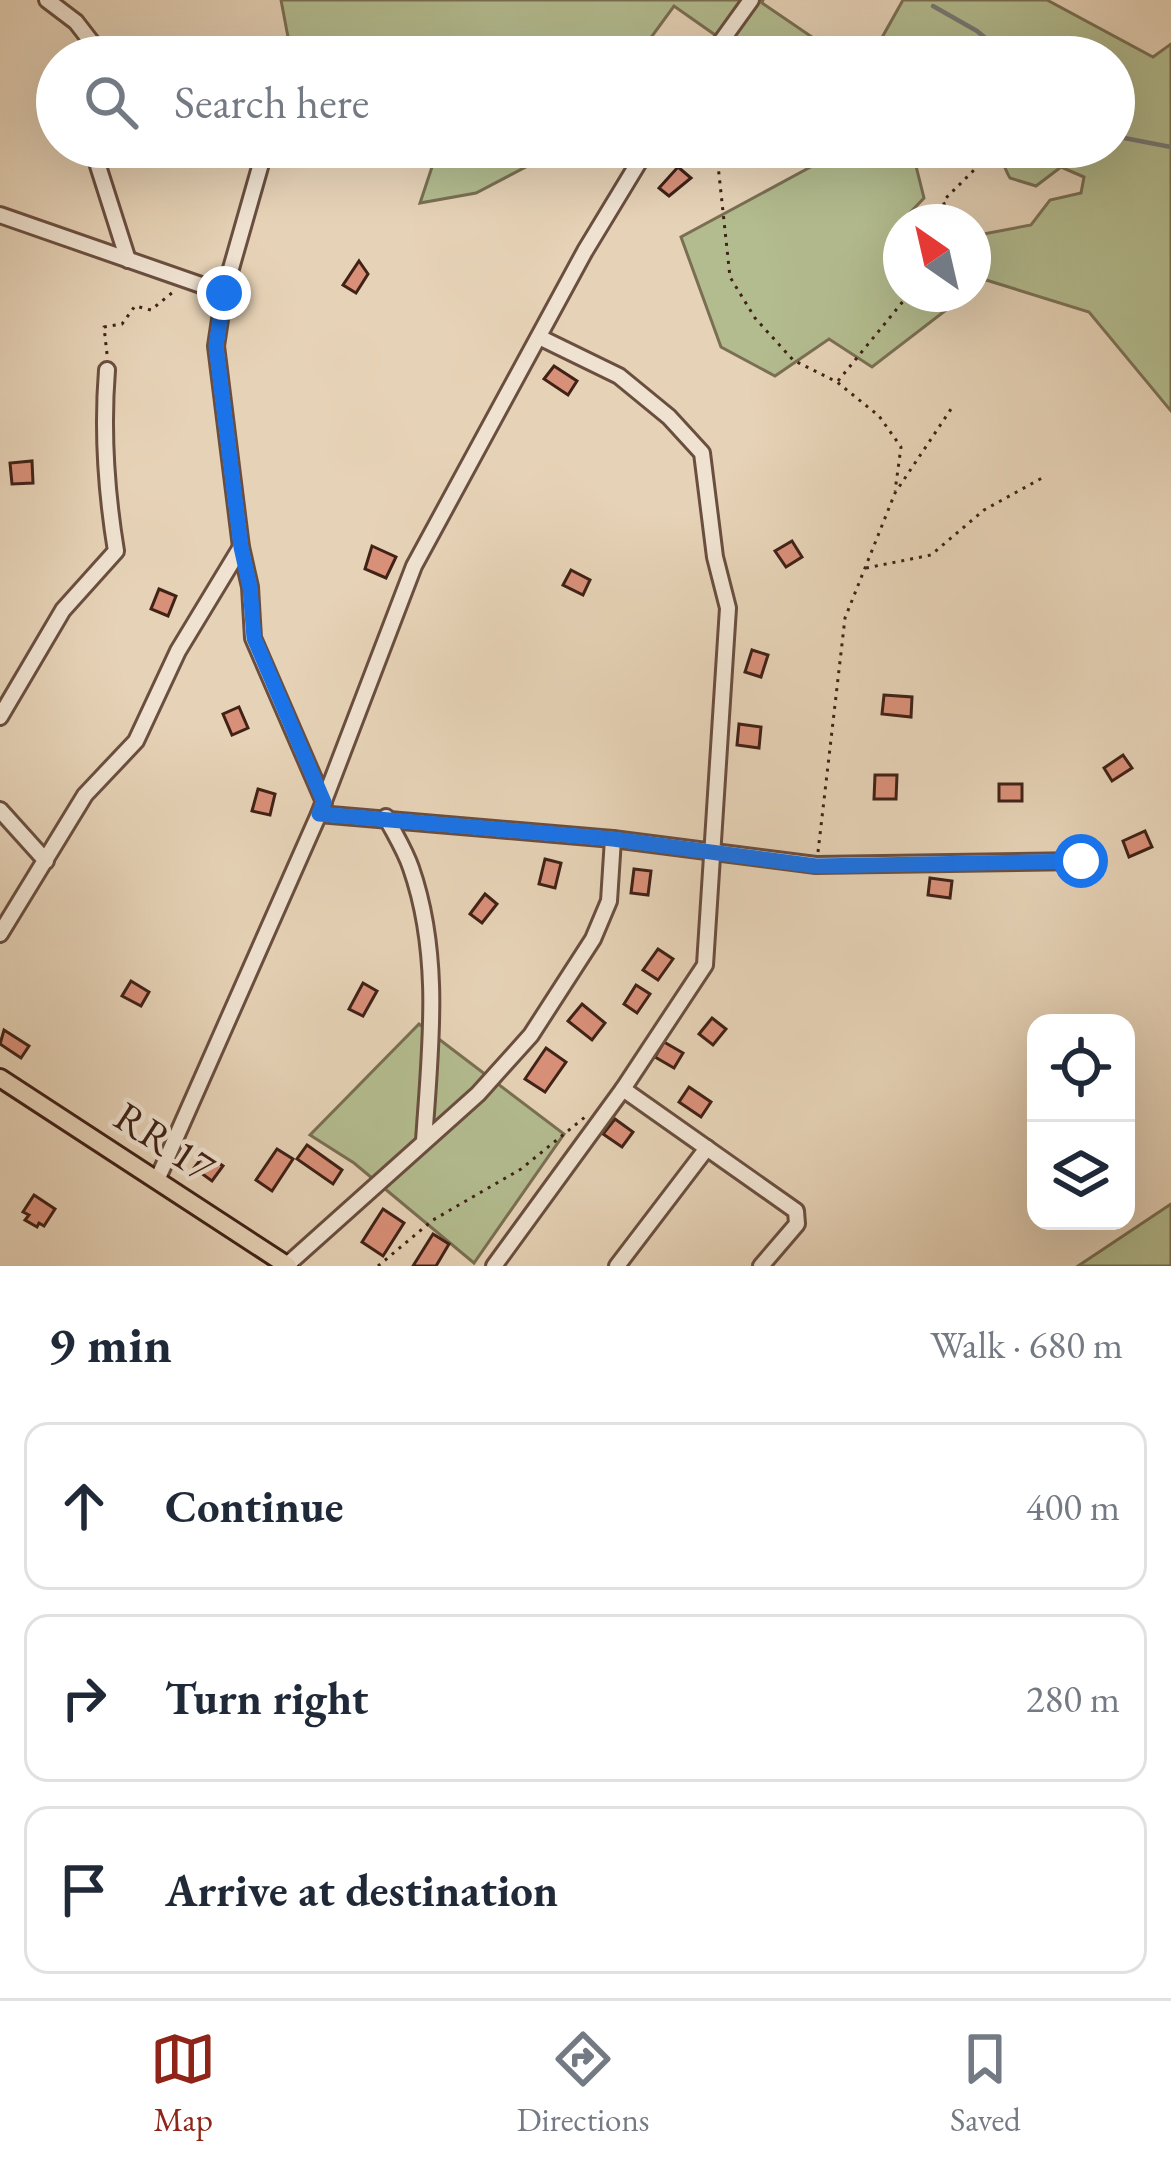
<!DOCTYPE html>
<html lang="en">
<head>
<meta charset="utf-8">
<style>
	body { margin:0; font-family:"EB Garamond",serif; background:#f6f6f7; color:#1f2937 }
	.controls { position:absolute; right:36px; bottom:36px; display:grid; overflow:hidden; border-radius:24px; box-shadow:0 12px 48px #0002 }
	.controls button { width:108px; height:108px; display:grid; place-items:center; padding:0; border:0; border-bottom:3px solid #e0e1e3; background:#fff; color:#1f2937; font:60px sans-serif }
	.compass { position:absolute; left:883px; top:204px; width:108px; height:108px; border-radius:50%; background:#fff; box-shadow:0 12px 48px #0002; rotate:326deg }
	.stop { position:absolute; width:36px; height:36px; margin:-27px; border:9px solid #1a73e8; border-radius:50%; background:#fff }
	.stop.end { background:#1a73e8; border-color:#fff; box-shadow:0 3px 12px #0008 }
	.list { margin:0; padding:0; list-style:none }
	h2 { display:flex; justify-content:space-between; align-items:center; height:156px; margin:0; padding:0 48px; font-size:51px }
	h2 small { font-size:39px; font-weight:400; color:#747a83 }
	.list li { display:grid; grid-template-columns:78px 1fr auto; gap:36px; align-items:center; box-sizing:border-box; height:168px; margin:0 24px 24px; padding:0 24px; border:3px solid #e0e1e3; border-radius:24px }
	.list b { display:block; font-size:45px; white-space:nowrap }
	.list em { font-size:39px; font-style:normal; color:#747a83 }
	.icon { flex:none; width:66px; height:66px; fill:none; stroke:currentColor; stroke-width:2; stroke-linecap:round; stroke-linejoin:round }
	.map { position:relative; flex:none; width:1171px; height:1266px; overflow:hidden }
	.search { position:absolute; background:#fff; box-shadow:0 12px 48px #0002; left:36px; right:36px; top:36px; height:132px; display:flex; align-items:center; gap:30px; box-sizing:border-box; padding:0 42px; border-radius:66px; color:#747a83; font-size:45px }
	.sheet { height:732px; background:#fff }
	nav { display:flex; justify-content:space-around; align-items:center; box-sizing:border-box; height:168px; border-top:3px solid #e0e1e3; background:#fff; font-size:33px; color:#747a83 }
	nav a { display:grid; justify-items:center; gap:6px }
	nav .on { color:#8f2418 }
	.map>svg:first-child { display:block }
	.green { fill:#b3bc8f; stroke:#7a6f53; stroke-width:3 }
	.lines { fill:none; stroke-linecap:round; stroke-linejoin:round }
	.stream { stroke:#757a77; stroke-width:4.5 }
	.building { fill:#d99079; stroke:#402217; stroke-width:3 }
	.minor-casing { stroke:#6a4e3f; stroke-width:20 }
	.major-casing { stroke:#402217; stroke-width:22 }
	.path { stroke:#402217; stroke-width:3; stroke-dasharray:3 6; stroke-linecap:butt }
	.minor { stroke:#efe2d0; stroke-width:14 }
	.major { stroke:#e6d2b6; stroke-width:16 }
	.route { stroke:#1a73e8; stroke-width:15 }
	.labels { text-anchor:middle; stroke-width:9; stroke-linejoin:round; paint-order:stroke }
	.street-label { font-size:42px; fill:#402217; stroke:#efe2d0 }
</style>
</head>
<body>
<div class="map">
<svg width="1171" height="1266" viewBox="0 0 1171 1266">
	<rect width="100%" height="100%" fill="#e6d2b6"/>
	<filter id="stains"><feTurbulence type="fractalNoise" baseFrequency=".00167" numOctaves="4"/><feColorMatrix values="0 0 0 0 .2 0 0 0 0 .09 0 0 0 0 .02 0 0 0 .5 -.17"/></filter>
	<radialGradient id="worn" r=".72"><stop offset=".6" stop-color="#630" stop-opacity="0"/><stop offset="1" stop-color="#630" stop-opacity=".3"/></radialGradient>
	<g class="green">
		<path d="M281,0H763L762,3L828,48L880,41L903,0H1047L1153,57L1171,44V411L1089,312L986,280L973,290V236L1031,225L1050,200L1081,193L1084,177L1061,167L1036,186L1010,178C1006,172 1005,165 1000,160C986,146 934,161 916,166L924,198L901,222V294H967L872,367L829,339L775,376L721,347L681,237L816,164L822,147H1114V57H744L721,51L718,37L674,6L644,47L657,57H362L355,50L288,37Z"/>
		<polygon points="431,147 564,147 476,193 420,203 432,167"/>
		<polygon points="419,1024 564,1134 474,1263 354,1163 310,1135"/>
		<polygon points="1171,1204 1171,1266 1078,1266"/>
	</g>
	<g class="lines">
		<g class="stream">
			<polyline points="933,6 977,31 1008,57"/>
			<polyline points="1114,136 1171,147"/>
		</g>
	</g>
	<g class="building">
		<polygon points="678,167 691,178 669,196 659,188"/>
		<polygon points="359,261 368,274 356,293 343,285"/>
		<polygon points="554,366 577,381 568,395 544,379"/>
		<polygon points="32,461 33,483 12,484 10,463"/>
		<polygon points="792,541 802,557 786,567 775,551"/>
		<polygon points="372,546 396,557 386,578 365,569"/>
		<polygon points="571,570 590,580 583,595 563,585"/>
		<polygon points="159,589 176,596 168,616 151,609"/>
		<polygon points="752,650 768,655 761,677 745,672"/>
		<polygon points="884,695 912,697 911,717 882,714"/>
		<polygon points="239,707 248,728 232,735 223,714"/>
		<polygon points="739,724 761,727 759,748 737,745"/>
		<polygon points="1123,755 1132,768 1112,781 1104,768"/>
		<polygon points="875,775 897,775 896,799 874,799"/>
		<rect x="999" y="784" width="23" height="17"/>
		<polygon points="258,789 275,794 270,815 252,811"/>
		<polygon points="1145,831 1152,847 1129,857 1123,841"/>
		<polygon points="545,859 561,863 555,888 539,884"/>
		<polygon points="634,869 651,871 648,895 631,893"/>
		<polygon points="930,878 952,881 950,898 928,895"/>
		<polygon points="485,894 497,904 482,923 470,914"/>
		<polygon points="658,949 673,959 658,980 643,970"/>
		<polygon points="131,981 149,992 141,1006 122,996"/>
		<polygon points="363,983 377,991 363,1016 349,1009"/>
		<polygon points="636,985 650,994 637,1013 624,1004"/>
		<polygon points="582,1004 605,1023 592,1040 568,1021"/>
		<polygon points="712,1018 726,1029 713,1045 699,1034"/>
		<polygon points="4,1030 29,1046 21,1058 0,1044"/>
		<polygon points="664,1042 683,1053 674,1068 655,1057"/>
		<polygon points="546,1048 566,1062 545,1092 525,1079"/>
		<polygon points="689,1087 711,1102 701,1117 679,1102"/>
		<polygon points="615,1119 633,1132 622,1147 603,1134"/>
		<polygon points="307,1145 342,1170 333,1184 297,1159"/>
		<polygon points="277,1149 293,1159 272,1191 256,1180"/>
		<polygon points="205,1154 223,1166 212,1181 194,1168"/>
		<polygon points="34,1195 55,1209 44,1226 39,1223 37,1227 25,1220 29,1215 23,1212"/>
		<polygon points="383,1209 404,1223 383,1256 362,1242"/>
		<polygon points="433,1234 449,1244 436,1266 413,1266"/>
	</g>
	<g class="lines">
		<defs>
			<g id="minor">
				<polyline points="47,0 76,22 103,57"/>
				<polyline points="710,57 751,0"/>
				<polyline points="92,147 128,260"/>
				<polyline points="264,153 224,293 216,346 241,547 250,587 253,638 324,802"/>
				<polyline points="0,215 224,293"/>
				<path d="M0,717L63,610L116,551C106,490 102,433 107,370"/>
				<polyline points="0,810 46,861"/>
				<polyline points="319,814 613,839 816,865 1081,861"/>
				<path d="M386,817C394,833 405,850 411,868C442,957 430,1050 424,1141"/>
				<polyline points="0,934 85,795 136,741 178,651 241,547"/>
				<polyline points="623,1089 796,1211 797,1224 761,1266"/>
				<polyline points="158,1178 319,814 414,566 585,251 648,147"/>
				<polyline points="287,1265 478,1094 531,1035 593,939 609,901 613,839"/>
				<polyline points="494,1266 623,1089 705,965 728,608 715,557 702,453 669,417 619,376 539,337"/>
				<polyline points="617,1266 707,1148"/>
			</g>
			<polyline id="major" points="0,1078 288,1266"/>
		</defs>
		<use href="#minor" class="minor-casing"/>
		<use href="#major" class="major-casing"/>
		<g class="path">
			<polyline points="708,147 718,165 730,277 755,318 793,360 837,382 879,416 901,447 895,491"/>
			<polyline points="951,222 943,201 984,160"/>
			<polyline points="107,354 104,327 122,324 135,306 151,310 173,292 172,288"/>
			<polyline points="838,381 909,294"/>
			<polyline points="866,568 931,555 984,510 1042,478"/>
			<polyline points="818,852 845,618 895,493 951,409"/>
			<polyline points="378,1266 433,1220 521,1169 585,1117"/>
		</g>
		<use href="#minor" class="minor"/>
		<use href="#major" class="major"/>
	</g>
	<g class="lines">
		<polyline class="route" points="224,293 216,346 241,547 250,587 254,638 324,802 319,814 613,839 816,866 1081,861"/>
	</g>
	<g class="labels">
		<g class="street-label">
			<text transform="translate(165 1141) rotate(33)" y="15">RR 17</text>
		</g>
	</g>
	<rect width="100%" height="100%" filter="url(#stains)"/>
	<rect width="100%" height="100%" fill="url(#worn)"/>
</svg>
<div class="controls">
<button><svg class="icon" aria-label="locate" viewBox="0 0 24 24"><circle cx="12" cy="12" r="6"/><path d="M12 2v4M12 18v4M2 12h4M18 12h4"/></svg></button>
<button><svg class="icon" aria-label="layers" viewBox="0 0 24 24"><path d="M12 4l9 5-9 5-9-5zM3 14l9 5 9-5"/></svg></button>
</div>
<svg class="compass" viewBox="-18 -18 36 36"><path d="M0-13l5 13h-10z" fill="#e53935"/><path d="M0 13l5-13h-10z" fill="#747a83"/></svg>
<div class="stop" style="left:1081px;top:861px"></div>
<div class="stop end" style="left:224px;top:293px"></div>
<div class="search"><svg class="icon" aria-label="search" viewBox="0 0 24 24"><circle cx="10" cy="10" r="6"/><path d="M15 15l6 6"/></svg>Search here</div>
</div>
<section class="sheet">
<h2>9 min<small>Walk · 680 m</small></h2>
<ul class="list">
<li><svg class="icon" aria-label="ahead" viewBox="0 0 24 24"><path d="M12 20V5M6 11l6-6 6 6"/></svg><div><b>Continue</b></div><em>400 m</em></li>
<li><svg class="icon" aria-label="right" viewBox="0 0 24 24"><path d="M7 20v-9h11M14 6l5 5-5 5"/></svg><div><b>Turn right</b></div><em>280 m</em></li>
<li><svg class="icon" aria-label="arrive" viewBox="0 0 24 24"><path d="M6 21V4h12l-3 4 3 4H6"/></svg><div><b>Arrive at destination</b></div></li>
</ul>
</section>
<nav>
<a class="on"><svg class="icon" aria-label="map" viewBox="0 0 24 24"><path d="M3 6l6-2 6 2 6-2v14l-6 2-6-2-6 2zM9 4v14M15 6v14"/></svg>Map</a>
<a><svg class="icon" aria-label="directions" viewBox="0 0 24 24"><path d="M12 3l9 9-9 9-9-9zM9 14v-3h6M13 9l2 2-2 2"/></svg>Directions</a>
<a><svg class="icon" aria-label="saved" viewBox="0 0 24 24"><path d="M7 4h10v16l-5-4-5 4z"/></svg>Saved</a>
</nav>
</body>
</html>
